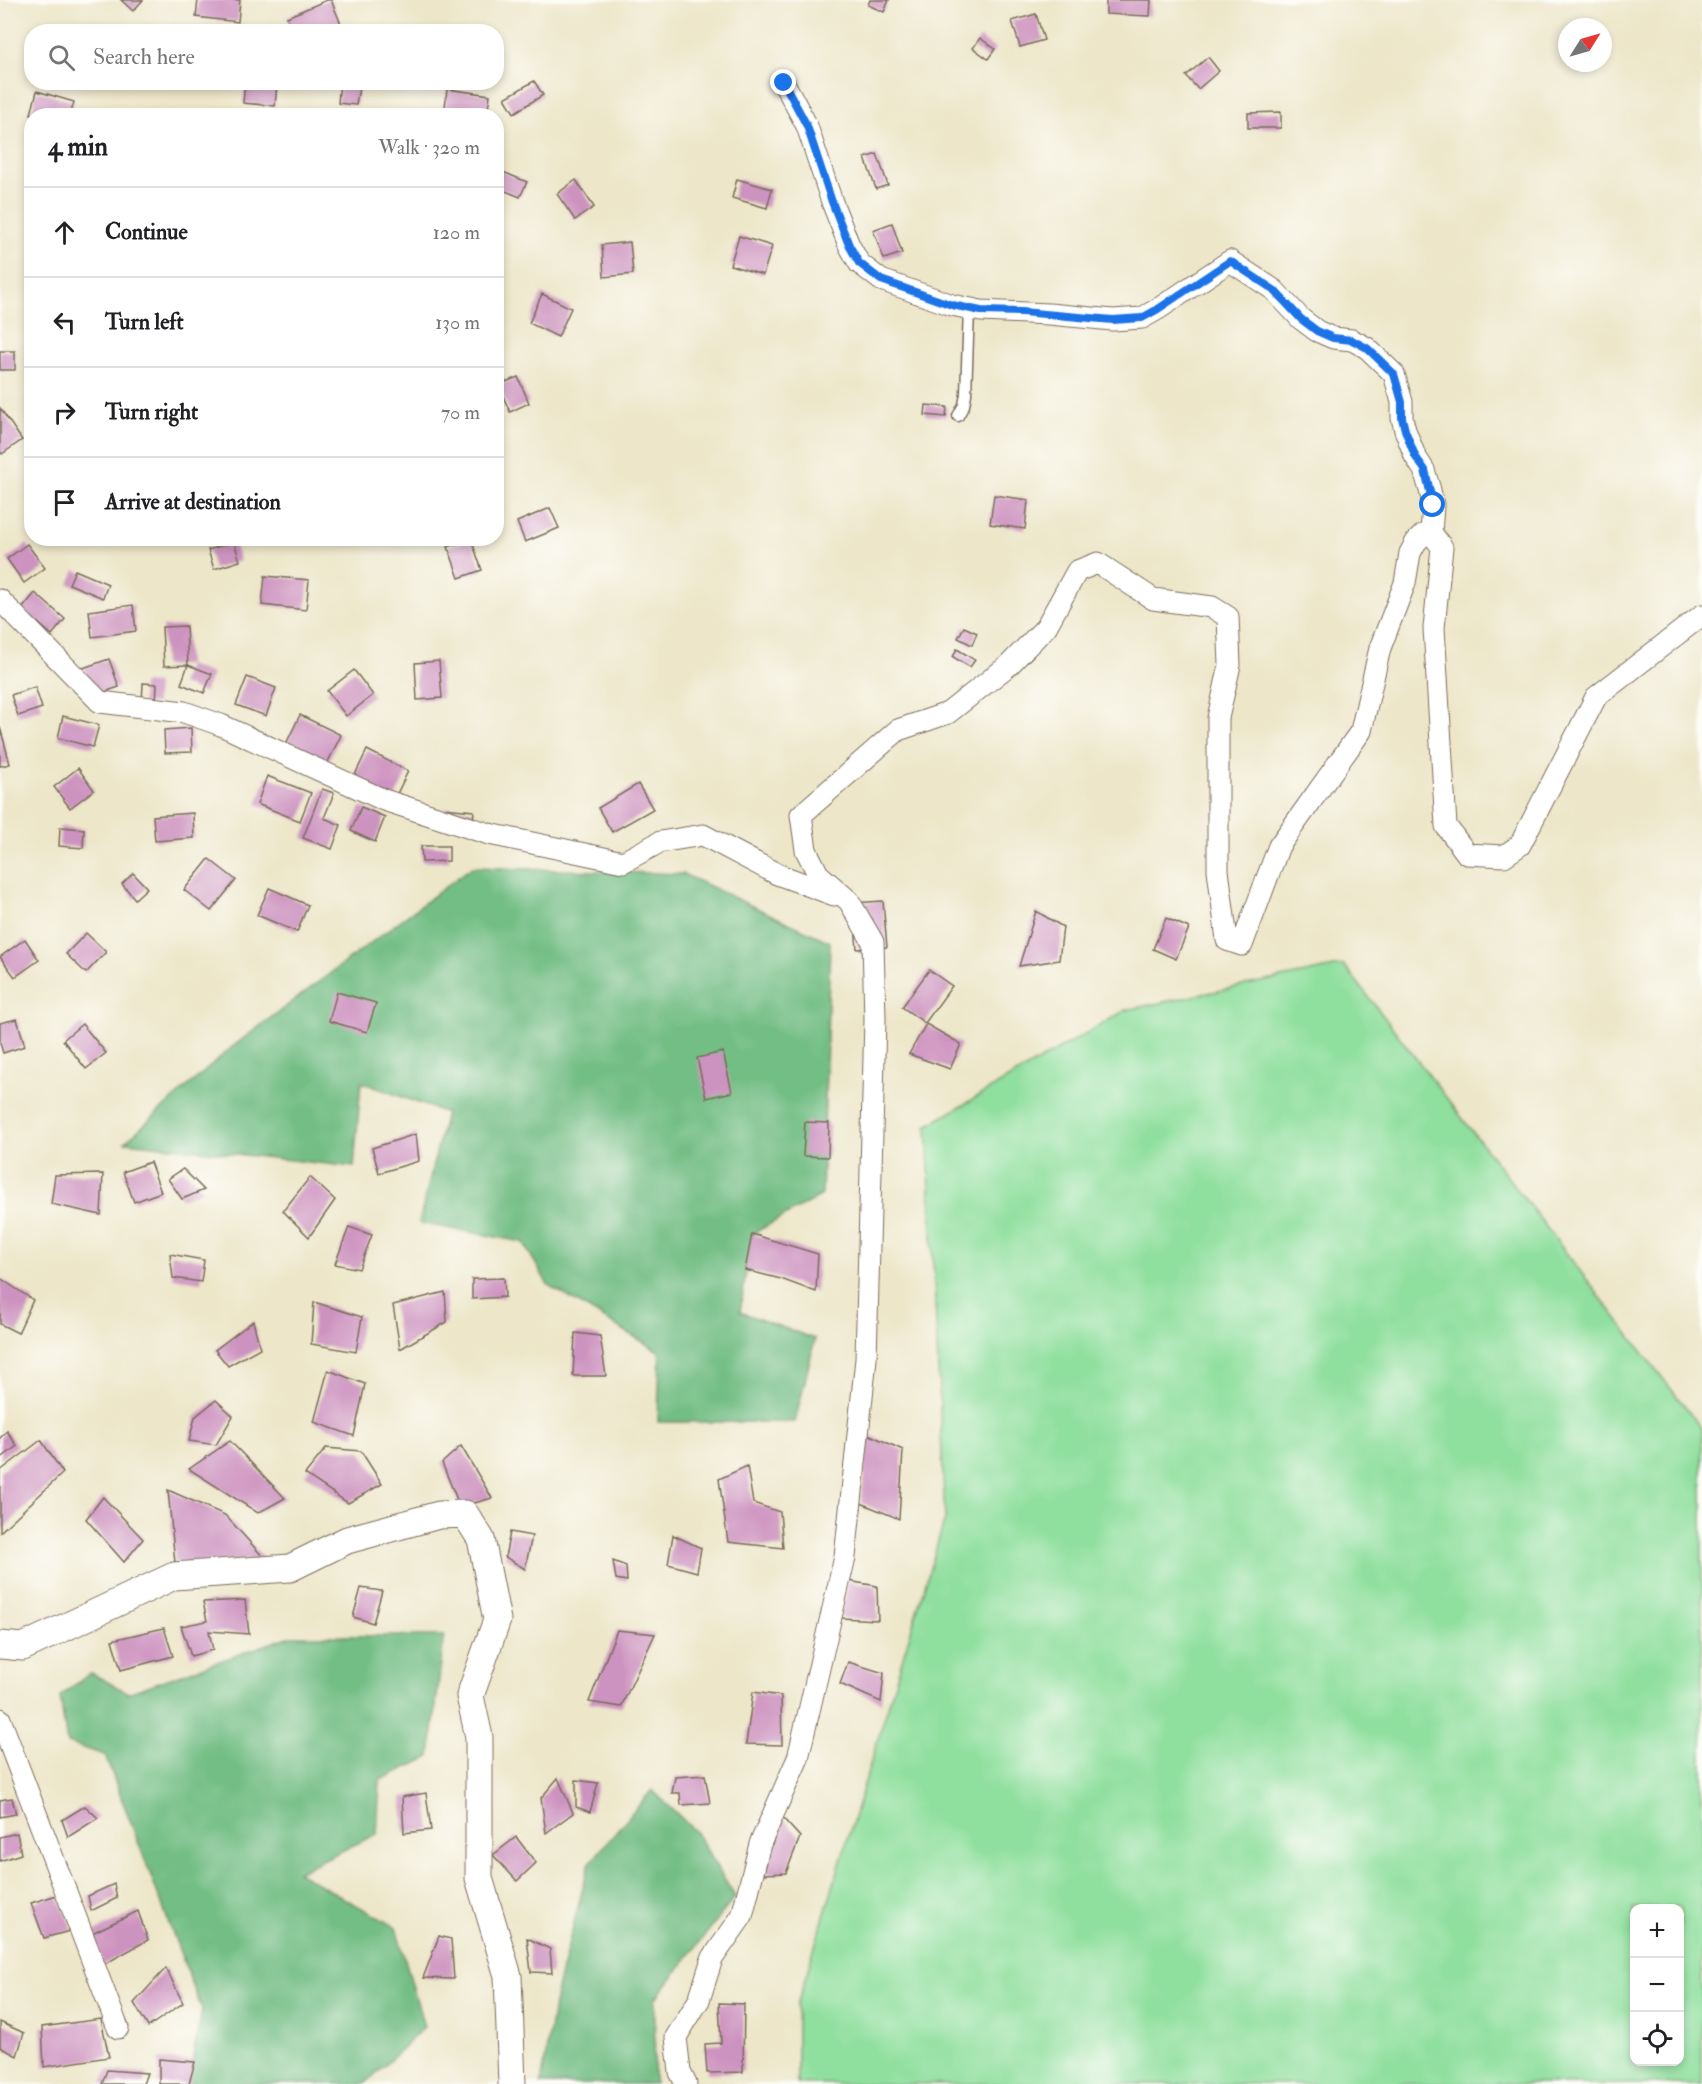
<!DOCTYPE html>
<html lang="en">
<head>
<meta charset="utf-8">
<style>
	body { margin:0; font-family:"IM FELL Double Pica",serif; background:#f2f2f2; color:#202124 }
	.controls { position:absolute; right:18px; bottom:18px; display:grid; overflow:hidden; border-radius:12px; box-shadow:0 3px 9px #0003 }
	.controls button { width:54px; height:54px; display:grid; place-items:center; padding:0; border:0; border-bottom:2px solid #e0e0e0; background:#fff; color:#202124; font:30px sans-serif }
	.compass { position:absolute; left:1558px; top:18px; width:54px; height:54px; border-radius:50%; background:#fff; box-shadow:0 3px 9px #0003; rotate:53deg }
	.stop { position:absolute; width:18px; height:18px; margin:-14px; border:4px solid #1a73e8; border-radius:50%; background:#fff }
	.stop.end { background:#1a73e8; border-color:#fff; box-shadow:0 2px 6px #0008 }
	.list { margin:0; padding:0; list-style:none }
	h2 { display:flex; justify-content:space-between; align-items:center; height:78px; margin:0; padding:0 24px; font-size:26px }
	h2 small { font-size:20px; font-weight:400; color:#757577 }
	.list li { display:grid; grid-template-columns:39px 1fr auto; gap:18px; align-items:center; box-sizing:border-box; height:90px; padding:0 24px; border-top:2px solid #e0e0e0 }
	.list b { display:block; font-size:22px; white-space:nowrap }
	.list em { font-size:20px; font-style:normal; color:#757577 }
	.icon { flex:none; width:33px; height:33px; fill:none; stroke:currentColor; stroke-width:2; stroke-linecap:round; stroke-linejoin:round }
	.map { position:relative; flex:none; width:1702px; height:2084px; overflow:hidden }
	.search { position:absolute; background:#fff; box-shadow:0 3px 9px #0003; left:24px; top:24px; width:480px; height:66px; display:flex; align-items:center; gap:15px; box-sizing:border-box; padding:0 21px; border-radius:24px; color:#757577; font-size:22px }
	.panel { position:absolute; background:#fff; box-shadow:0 3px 9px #0003; left:24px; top:108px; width:480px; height:438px; border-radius:24px }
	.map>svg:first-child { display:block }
	.green { fill:#8fdf9e; stroke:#65845e; stroke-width:1.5; fill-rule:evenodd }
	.forest { fill:#73be85; stroke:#577452; stroke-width:1.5 }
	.building { fill:#cd93c0 }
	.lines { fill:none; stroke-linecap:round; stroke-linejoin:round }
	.service-casing { stroke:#796c5a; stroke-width:13 }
	.minor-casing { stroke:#796c5a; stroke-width:23 }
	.tertiary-casing { stroke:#796c5a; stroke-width:29 }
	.service { stroke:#fff; stroke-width:10 }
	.minor { stroke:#fff; stroke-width:21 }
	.tertiary { stroke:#fff; stroke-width:27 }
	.route { stroke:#1a73e8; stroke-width:8 }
</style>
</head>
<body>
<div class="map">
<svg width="1702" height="2084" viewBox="0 0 1702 2084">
	<rect width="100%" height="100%" fill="#fdfcf7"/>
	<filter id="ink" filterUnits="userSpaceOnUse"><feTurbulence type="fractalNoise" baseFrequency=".0167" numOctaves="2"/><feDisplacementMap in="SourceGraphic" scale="12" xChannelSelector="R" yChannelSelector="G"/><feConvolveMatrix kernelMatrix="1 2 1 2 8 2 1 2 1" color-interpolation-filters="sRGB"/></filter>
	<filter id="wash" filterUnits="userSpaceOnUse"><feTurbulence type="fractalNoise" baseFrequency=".008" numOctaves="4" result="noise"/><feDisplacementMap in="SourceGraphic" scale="24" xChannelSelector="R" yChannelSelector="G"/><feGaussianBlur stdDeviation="1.35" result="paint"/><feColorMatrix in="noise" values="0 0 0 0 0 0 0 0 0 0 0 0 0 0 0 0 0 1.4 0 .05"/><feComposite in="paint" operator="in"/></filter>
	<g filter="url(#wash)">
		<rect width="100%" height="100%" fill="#ede6c9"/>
		<path class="green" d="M1344,965L1702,1429V2084H797V2005L945,1519L927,1126L1126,1010ZM1634,1908H1680V2062H1634Z"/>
		<g class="forest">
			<polygon points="472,867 683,874 830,942 822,1195 752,1234 740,1312 815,1339 795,1422 658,1422 660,1352 548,1285 523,1242 419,1223 446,1113 361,1082 354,1167 125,1142 232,1047"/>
			<polygon points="291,1636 444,1636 430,1757 380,1780 377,1834 297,1872 396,1927 424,2027 365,2084 188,2084 202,2010 105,1755 67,1743 60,1696 91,1673 128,1693"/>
			<polygon points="652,1790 695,1831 735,1897 655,1999 654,2084 541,2084 556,1993 589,1864"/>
		</g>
		<g id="blocks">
			<g class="building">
				<polygon points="121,0 143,0 133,11"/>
				<polygon points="198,0 240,0 238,22 196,17"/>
				<polygon points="327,0 331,0 341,24 322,32 293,32 287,17"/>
				<polygon points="870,0 889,0 884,12 868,5"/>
				<polygon points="1106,0 1151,0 1150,16 1106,14"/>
				<polygon points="1036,14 1044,40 1020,47 1012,21"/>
				<polygon points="980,38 995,49 988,59 973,48"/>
				<polygon points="1208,57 1219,71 1198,89 1186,76"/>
				<polygon points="534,81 543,95 514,113 505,98"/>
				<polygon points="245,82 277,84 275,106 243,103"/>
				<polygon points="340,82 360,82 356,105 338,103"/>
				<polygon points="447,89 490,95 487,116 444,116"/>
				<polygon points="37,91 74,102 70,116 31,114"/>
				<polygon points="1281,112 1281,128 1248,128 1248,113"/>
				<polygon points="877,154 888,185 876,189 865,158"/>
				<polygon points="496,169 527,182 520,197 496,187"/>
				<polygon points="737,179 772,189 767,208 732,198"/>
				<polygon points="576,180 594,207 575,220 557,194"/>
				<polygon points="892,223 902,253 884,259 873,230"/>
				<polygon points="739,236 772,246 763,275 730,265"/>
				<polygon points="630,242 633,274 604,277 602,245"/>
				<polygon points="542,294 571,308 558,337 529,323"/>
				<rect x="0" y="351" width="15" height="19"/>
				<polygon points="518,377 529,403 510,412 498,385"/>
				<polygon points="926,405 947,407 946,417 925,415"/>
				<polygon points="0,408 22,440 2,454 0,451"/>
				<polygon points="994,495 1028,500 1025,529 990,524"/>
				<polygon points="550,508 559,528 525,542 517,522"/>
				<polygon points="471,539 482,570 459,578 448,547"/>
				<polygon points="234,542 240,561 214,569 208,550"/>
				<polygon points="27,544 45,568 24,583 7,559"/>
				<polygon points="75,570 108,584 103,598 69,584"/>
				<polygon points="265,576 309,580 306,610 262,605"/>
				<polygon points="35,593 65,619 52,635 22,609"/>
				<polygon points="133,605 136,631 92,637 89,611"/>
				<polygon points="186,626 188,665 212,674 204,693 181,684 188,665 164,666 162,627"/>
				<polygon points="964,627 977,633 972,645 958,638"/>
				<polygon points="957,649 975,660 970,667 953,657"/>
				<polygon points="109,659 119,687 93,696 83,668"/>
				<polygon points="439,661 442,698 417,700 415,663"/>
				<polygon points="354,670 373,695 346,716 327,691"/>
				<polygon points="247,677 276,688 266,716 236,705"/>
				<polygon points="143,683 157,684 156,704 142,703"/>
				<polygon points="35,687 42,708 18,716 11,695"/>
				<polygon points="300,715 341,735 326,766 285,746"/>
				<polygon points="63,716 99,725 93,747 58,738"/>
				<polygon points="0,727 10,764 0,766"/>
				<polygon points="191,728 192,752 165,753 164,730"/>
				<polygon points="367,750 408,771 392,804 351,783"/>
				<polygon points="78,768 94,790 70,808 54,787"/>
				<polygon points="267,776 311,793 300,821 257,804"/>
				<polygon points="638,784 653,809 612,832 598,808"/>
				<polygon points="322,789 334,793 324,818 341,825 332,849 303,838"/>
				<polygon points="361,807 385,817 375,842 351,831"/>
				<polygon points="443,808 474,811 473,822"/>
				<polygon points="193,813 194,838 155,841 153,816"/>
				<polygon points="60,827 84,829 83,848 59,846"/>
				<polygon points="421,846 449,846 449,861 422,862"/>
				<polygon points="209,859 236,880 211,911 184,890"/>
				<polygon points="133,873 147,888 135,899 122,884"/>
				<polygon points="269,888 308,905 297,932 257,915"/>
				<polygon points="883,901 887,947 857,949 853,903"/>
				<polygon points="1036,911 1063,927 1059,960 1019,966"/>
				<polygon points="1166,918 1189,928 1176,959 1153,949"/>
				<polygon points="86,933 106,952 86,973 66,954"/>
				<polygon points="25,939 39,960 15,977 0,957"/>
				<polygon points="929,970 952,986 925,1023 902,1007"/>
				<polygon points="337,992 376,1003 367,1032 329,1021"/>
				<polygon points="17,1019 25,1046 3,1053 0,1043 0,1023"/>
				<polygon points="82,1024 106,1053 86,1069 63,1040"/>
				<polygon points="926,1024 961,1044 950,1069 909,1054"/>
				<polygon points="723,1052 732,1092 706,1098 697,1058"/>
				<polygon points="805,1122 829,1123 828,1157 803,1156"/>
				<polygon points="416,1134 419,1161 379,1173 372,1148"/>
				<polygon points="150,1162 161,1192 134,1202 123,1172"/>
				<polygon points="183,1169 204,1190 182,1199 168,1179"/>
				<polygon points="103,1174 101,1215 51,1204 55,1175"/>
				<polygon points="310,1177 335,1200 309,1237 283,1211"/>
				<polygon points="349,1227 372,1235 359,1269 335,1264"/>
				<polygon points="752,1234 818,1254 816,1292 781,1279 745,1270"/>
				<polygon points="170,1254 204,1260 201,1282 173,1278"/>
				<polygon points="0,1278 33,1300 18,1333 0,1324"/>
				<polygon points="504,1278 505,1297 472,1299 472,1279"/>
				<polygon points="445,1292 447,1322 400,1349 393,1305"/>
				<polygon points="314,1302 362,1317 356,1352 311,1344"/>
				<polygon points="253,1321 260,1348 228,1366 215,1350"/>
				<polygon points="575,1333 600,1336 606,1376 573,1376"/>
				<polygon points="328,1370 365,1384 354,1436 314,1422"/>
				<polygon points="216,1400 233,1416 216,1445 189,1441 195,1417"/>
				<polygon points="7,1431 17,1446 0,1459 0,1438"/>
				<polygon points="868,1434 903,1450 899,1519 861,1503"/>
				<polygon points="41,1440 63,1473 0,1532 0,1471"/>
				<polygon points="230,1441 285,1498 258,1513 189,1469"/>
				<polygon points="461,1446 492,1498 460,1507 442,1463"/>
				<polygon points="326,1448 361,1451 382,1484 348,1503 305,1474"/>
				<polygon points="747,1466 753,1503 780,1512 783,1548 728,1542 719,1479"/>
				<polygon points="168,1490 225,1515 266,1560 175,1563"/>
				<polygon points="103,1497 143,1539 124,1562 86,1519"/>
				<polygon points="510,1532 532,1536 525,1569 505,1557"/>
				<polygon points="673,1535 701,1548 697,1572 668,1564"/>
				<polygon points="613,1561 626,1566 627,1581 616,1579"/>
				<polygon points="848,1581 877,1586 878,1620 840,1618"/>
				<polygon points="361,1588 382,1591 373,1623 353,1617"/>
				<polygon points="245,1600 249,1634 209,1631 213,1650 191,1656 181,1626 207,1621 203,1602"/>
				<polygon points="164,1628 173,1656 121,1670 112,1640"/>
				<polygon points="617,1630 655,1634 621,1707 589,1702"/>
				<polygon points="848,1662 884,1673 881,1702 840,1684"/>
				<polygon points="753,1692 781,1696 782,1745 746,1744"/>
				<polygon points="705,1775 710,1803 681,1805 680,1793 672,1793 675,1777"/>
				<polygon points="558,1778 573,1813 546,1833 541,1798"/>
				<polygon points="576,1780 598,1783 590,1812 576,1807"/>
				<polygon points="426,1793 431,1830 404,1833 402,1797"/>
				<polygon points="12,1798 16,1814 0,1817 0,1800"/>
				<polygon points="85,1806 98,1818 68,1837 62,1820"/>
				<polygon points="781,1816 800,1837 786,1873 763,1874"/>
				<polygon points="17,1833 21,1854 0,1861 0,1837"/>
				<polygon points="516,1837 536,1863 517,1881 493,1855"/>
				<polygon points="114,1884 117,1898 91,1911 88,1896"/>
				<polygon points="57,1895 73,1930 44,1938 31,1903"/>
				<polygon points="138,1911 148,1940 103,1965 92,1933"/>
				<polygon points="439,1936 451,1939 454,1979 423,1978"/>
				<polygon points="527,1938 550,1949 552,1973 531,1972"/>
				<polygon points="166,1968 183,2003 148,2027 134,2003"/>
				<polygon points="719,2003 744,2004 743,2072 707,2073 705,2044 721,2043"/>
				<polygon points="101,2019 109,2057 44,2067 42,2027"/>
				<polygon points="0,2022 24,2033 17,2056 0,2047"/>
				<polygon points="159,2059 195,2062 189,2084 159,2084"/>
				<polygon points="107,2070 147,2073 143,2084 102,2084"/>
			</g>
		</g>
	</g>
	<g filter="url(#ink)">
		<use href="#blocks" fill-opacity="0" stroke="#796c5a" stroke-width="1.5"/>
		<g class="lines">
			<defs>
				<polyline id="service" points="958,416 964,405 966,394 969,309"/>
				<g id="minor">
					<polyline points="784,83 807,126 832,202 849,245 859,263 881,280 952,305 981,311 1049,314 1113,320 1142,318 1158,309 1230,261 1274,290 1301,319 1317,331 1333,338 1352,340 1367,348 1394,374 1402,402 1402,418 1405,430 1415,456 1424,470 1430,490 1433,505 1431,533"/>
					<polyline points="0,600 100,702 184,712 221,725 384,800 489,834 623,862 660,842 703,835 777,874 834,895"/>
					<polyline points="0,1719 118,2028"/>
					<polyline points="686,2084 680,2072 676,2037 699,2000 712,1959 742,1916 760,1844 798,1758 845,1557 866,1359 875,1019 873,942 849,901 818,874 806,850 801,815 898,730 948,713 1009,665 1046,627 1077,571 1098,563 1153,599 1212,607 1228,617 1230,665 1218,718 1218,870 1227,940 1242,945 1279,846 1361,731 1380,648 1405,583 1410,553 1416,542 1423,535 1431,533 1442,547 1434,628 1446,826 1467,854 1504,856 1520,845 1596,697 1702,615"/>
				</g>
				<polyline id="tertiary" points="0,1645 23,1647 174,1576 290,1568 347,1540 439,1515 465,1514 481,1539 497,1620 470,1696 479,1737 479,1878 508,1976 512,2084"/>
			</defs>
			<use href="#service" class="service-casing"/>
			<use href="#minor" class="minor-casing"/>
			<use href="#tertiary" class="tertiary-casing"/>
			<use href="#service" class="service"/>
			<use href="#minor" class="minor"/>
			<use href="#tertiary" class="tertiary"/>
		</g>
	</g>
	<g class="lines" filter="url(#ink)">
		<polyline class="route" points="784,83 807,126 832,202 849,245 859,263 881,280 952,305 981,311 1022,312 1113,320 1142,318 1158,309 1230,261 1274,290 1301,319 1317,331 1333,338 1352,340 1367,348 1394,374 1402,402 1402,418 1405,430 1415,456 1425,470 1433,505"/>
	</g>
</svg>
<div class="controls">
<button>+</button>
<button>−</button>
<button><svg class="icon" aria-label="locate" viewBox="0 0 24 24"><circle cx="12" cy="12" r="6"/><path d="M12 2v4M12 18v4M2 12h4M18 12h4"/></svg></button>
</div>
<svg class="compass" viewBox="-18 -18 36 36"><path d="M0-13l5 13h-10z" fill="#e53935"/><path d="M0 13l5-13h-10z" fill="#757577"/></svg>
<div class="stop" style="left:1433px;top:505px"></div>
<div class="stop end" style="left:784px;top:83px"></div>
<div class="search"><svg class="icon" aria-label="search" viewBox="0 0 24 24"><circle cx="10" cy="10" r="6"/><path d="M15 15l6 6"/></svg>Search here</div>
<section class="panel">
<h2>4 min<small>Walk · 320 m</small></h2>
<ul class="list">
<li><svg class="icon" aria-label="ahead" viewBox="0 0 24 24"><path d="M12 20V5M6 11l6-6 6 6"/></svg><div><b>Continue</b></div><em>120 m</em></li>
<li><svg class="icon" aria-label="left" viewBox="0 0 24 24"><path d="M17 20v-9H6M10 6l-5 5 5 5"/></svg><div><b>Turn left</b></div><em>130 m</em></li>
<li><svg class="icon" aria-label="right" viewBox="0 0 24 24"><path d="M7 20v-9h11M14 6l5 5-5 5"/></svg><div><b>Turn right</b></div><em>70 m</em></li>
<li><svg class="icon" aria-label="arrive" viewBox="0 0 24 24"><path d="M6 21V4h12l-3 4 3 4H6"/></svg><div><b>Arrive at destination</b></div></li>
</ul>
</section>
</div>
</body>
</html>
